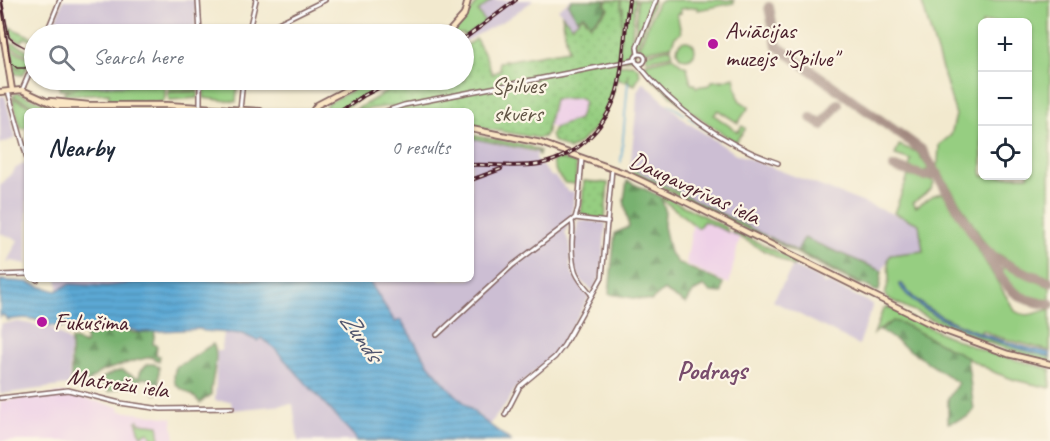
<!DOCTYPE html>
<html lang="en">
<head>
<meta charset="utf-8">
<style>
	body { margin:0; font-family:Caveat,sans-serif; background:#f2f2f3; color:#1f2937 }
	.controls { position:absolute; right:18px; top:18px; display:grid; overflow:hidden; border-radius:9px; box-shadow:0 2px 4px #0004 }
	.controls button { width:54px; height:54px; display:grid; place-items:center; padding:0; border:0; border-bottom:2px solid #e0e1e3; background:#fff; color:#1f2937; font:30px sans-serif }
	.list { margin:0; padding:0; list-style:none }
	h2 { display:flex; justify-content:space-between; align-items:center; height:78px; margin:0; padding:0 24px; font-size:26px }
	h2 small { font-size:20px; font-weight:400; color:#747a83 }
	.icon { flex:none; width:33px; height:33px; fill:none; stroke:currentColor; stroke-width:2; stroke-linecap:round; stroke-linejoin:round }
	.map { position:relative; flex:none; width:1050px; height:441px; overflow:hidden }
	.search { position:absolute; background:#fff; box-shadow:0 2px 4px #0004; left:24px; top:24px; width:450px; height:66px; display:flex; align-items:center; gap:15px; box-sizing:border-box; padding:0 21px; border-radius:33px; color:#747a83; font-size:22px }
	.panel { position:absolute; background:#fff; box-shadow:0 2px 4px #0004; left:24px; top:108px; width:450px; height:174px; border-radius:9px }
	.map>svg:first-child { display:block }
	.built { fill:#eed0e7 }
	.industrial { fill:#ccbed3 }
	.green { fill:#96ce81; stroke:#707656; stroke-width:1.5; fill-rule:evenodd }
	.forest { fill:url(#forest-firs); stroke:#61684d; stroke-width:1.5 }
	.park { fill:url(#park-dots); stroke:#707656; stroke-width:1.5 }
	.water { fill:url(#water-rules); stroke:#526480; stroke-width:1.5 }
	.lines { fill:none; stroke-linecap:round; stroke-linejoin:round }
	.stream { stroke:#5ba9d5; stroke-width:1.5 }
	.taxiway { stroke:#9e847c; stroke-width:10 }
	.street-casing { stroke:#856664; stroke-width:6 }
	.secondary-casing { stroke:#856664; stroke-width:8 }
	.street { stroke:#fff; stroke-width:3 }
	.secondary { stroke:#fbe6c4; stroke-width:4.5 }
	.tram { stroke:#4a1f2b; stroke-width:1.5 }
	.rail-casing { stroke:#4a1f2b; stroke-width:4 }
	.rail { stroke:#fcf5e5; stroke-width:1.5; stroke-dasharray:4.5; stroke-linecap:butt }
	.poi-dot { fill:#b5179e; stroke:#fcf5e5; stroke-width:2 }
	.labels { text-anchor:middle; stroke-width:4.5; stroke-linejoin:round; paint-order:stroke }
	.poi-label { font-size:24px; fill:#4a1f2b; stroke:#fcf5e5; text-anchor:start }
	.park-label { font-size:24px; fill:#615445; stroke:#fcf5e5 }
	.street-label { font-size:24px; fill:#4a1f2b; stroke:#fcf5e5 }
	.water-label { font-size:26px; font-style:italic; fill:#51566f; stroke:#fcf5e5 }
	.neighbourhood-label { font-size:26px; font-weight:bold; fill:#784c6c; stroke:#fcf5e5 }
</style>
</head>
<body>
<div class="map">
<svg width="1050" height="441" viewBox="0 0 1050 441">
	<defs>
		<pattern id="forest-firs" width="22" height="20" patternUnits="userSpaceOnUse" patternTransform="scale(1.5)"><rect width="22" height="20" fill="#78b16f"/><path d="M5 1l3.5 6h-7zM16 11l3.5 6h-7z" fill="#648f5b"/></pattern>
		<pattern id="park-dots" width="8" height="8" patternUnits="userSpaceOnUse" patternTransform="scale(1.5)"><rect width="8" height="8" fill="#96ce81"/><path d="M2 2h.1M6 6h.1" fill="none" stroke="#83b070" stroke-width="1.8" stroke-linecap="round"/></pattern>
		<pattern id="water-rules" width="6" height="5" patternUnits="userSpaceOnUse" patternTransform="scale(1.5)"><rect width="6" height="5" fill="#5ba9d5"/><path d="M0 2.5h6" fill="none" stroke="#4d89ad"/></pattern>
	</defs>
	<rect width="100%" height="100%" fill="#fcf5e5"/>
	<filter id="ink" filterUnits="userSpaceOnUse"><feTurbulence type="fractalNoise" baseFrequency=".0167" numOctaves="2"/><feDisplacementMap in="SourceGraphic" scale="12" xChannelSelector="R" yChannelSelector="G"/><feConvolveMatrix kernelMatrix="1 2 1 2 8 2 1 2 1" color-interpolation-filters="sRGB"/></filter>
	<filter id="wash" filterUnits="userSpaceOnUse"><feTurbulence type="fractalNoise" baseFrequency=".008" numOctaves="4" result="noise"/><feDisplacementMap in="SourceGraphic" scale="24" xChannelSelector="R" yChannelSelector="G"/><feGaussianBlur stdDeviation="1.35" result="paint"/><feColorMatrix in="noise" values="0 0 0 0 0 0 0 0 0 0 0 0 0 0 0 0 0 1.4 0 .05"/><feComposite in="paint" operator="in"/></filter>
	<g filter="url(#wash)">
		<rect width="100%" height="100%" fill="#f2e9ce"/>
		<g class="built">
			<polygon points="554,98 583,99 584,102 579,119 554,128 548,126"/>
			<polygon points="694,215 740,237 729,284 686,264"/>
			<polygon points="63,393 119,407 120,411 172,418 175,441 0,441 0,401"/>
		</g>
		<g class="industrial">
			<polygon points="63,0 195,0 196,34 51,34"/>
			<polygon points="492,0 534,0 507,19 464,42 464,37 485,22 478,13"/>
			<polygon points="570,0 608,0 605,4 610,8 591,25 572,26 558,9"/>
			<polygon points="57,80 196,80 196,85 57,86"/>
			<polygon points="643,82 687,122 734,153 919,224 923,251 891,255 882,271 804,238 797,251 630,168 636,113 637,92"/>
			<polygon points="0,96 5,96 16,138 0,144"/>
			<polygon points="471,138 538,153 536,156 538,166 541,165 552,177 554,176 568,191 575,192 572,215 565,233 570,244 570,267 573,275 589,297 558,350 515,389 507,403 489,425 448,387 429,365 401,320 395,322 368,279 471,279"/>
			<polygon points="25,163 27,168 27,264 12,261 7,262 18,240 0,233 0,186 16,168"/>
			<polygon points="578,220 606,223 601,275 593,291 582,282 573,266 574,244"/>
			<polygon points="793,266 823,281 822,283 826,285 828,283 873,304 859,345 773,301"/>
			<polygon points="57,279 161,279 107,286 69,284 58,289"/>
			<polygon points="19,322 52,328 70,342 69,385 0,394 0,324"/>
			<polygon points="227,332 260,338 274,348 355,437 356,441 298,441 293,404 232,410 231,401 215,401 217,351 221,351 224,334"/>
		</g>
		<g class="green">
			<polygon points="479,0 492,0 478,12 485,22 464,37 464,34 451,34 462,23"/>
			<polygon points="621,0 635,0 630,57 636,28 637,0 654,0 634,55 630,59 618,61 623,8 620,7"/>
			<polygon points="664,0 734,0 734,3 698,10 697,7 680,9 681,13 677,14 681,33 675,37 671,46 645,51 639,47 657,3"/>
			<path d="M921,0H1050V279L1015,264L988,248L936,165L938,163L939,145L951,135L956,115ZM982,22H1028V176H982Z"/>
			<path d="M9,27L34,38V47L30,46L32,41L25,38L21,42C13,39 10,37 9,27Z"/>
			<circle cx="686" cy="50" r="9"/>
			<path d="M14,43C23,48 30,49 31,60L25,68L29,66L32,56H34C31,63 25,69 23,75L15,74L14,71V73H12L10,65L14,68L22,69L14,66L12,56L13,64L8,46L11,50L28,57L29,55L11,47V44Z"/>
			<polygon points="671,48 673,55 647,60 645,54"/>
			<polygon points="673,57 682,65 687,67 691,84 695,84 696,87 710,85 712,81 722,80 722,81 734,77 739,100 749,107 738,123 718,110 714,115 738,132 742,126 745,128 745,130 735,142 684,107 651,78 654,75 653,73 650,75 644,68 647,63"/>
			<polygon points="632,64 638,68 640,74 635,85 628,82 628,73 627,82 616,79 619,65"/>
			<polygon points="196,80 198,80 198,90 169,90 168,85 196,85"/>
			<polygon points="203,80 238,80 236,102 204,98"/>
			<polygon points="372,80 392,80 340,111 326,109 326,104"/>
			<polygon points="165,85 165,98 162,102 109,101 109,93 64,95 64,92 74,90 60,90 59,88 59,86 66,86"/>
			<polygon points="168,92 198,92 198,98 169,100"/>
			<polygon points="17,93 53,106 54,109 38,107 13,96"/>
			<polygon points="12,98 44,111 27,111 27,127 21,129"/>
			<polygon points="471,135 526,145 540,151 539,155 538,152 530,150 471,138"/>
			<polygon points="899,145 917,152 929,169 923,172 909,168 911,160 895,155"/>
			<polygon points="560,158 576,164 576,184 565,183 557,174 552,161 559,159 569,162"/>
			<polygon points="630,168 766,236 764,238 632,173"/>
			<path d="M908,176L932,180L934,183L931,189L913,203L916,207L934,195L941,193L945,195L1015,311C1027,319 1037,312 1050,309V351L995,336L982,330L980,333C954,322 918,309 902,284H899C921,322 1009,347 1050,357V361C991,348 942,325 887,298L885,295L889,280L888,259L890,255L923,251L919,224L894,213Z"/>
			<path d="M663,196L726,227L728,232L704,221L698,228C685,218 675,208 662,200Z"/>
			<polygon points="733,231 736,232 798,262 793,266 732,233"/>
			<polygon points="769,237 862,284 859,285 769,239"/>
			<path d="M1005,267L1050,287V300C1030,299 1005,292 1001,269Z"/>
			<polygon points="888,307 945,335 986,352 1050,369 1050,388 1015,380 996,373 929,338 886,324 874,334 883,309"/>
			<polygon points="139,420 139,423 158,425 160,440 152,441 151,435 148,432 141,436 136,421"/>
		</g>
		<g class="forest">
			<polygon points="572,0 606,0 604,4 608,8 591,24 584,15 577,19 568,4"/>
			<polygon points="627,181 660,196 665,209 664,226 670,253 678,263 723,283 722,293 711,292 704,286 693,292 686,304 664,290 651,301 609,294 615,233 629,227 624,200"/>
			<polygon points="804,238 882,271 879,291 876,291 797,251"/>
			<polygon points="893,321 901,323 967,357 974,410 968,417 948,423 948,399 958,383 880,330"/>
			<polygon points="123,330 136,333 155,331 153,344 157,346 156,355 160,356 159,361 151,357 134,361 100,372 84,385 71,385 71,339 85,344 86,335"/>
			<path d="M213,344C221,356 210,382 211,395L200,403C187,385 168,394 176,366C185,365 202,350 213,344Z"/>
			<polygon points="148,364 154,364 159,367 159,392 155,394 153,380 144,378 109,392 99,380 112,373 122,370 135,377 139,377 141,370"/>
		</g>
		<g class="park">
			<path d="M608,0H621V7L623,8C618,64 623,116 569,150L553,141L551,135L554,128L579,119L584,102L581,98L554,99L546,134L544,137L538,138L471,126V111H391V106L353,111L407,80H464V47L476,39L486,57L492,74L500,70L499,62L568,50L562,15L572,26L583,16L591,25L609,9L605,4Z"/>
			<polygon points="584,181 608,183 605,219 581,216"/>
		</g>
		<g class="water">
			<path d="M161,279H368L395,322L401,320L429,365L448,387L478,416L511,441H356L355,437L274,348L261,338L258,341L242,334L204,331L200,329L141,332L125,328L97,331L84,327H59L42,324L43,320H41V323C33,316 18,318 8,320L3,315L0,317V280L26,282L56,291L69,284L107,286Z"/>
			<path d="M899,284H902C925,321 1009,344 1050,353V357C1010,347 919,321 899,284Z"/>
		</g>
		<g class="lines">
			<g class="stream">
				<polyline points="669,104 684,114"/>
				<polyline points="688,117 720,139"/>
				<polyline points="621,162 628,82"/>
			</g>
			<g class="taxiway">
				<path d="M769,7L777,46L922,150L978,242C995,264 1025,272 1050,282"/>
				<polyline points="811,118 822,125 838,104"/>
				<polyline points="894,167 925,176 938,174"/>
				<path d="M987,255C1005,284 1012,301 1050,304"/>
			</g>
		</g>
	</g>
	<g filter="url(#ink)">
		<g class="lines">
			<defs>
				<g id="street">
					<polyline points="198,0 200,34"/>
					<polyline points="46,34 60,0"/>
					<polyline points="248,34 256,0"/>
					<polyline points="256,34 325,0"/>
					<circle cx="640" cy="59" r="5"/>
					<polyline points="638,54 637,47 656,0"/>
					<path d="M637,63C673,109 724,145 778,163"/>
					<polyline points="22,90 34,62"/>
					<polyline points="8,91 27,158"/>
					<polyline points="200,107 200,80"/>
					<polyline points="240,110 243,80"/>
					<polyline points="386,111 404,105 635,60"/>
					<polyline points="575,218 608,222"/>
					<path d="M572,221C574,229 572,236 572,244C572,270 575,276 592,295"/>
					<polyline points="0,275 27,274"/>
					<polyline points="36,279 37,280"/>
					<polyline points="437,335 513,265 575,218 578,208 582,158"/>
					<polyline points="0,398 68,390 120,403 161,409 232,408"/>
					<polyline points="505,415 520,386 555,357 564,345 602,277 612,169"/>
				</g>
				<g id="secondary">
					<polyline points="0,15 12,90"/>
					<polyline points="447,34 464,15 468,0"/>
					<polyline points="0,92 22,90 57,106 87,106"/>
					<polyline points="50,101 89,105 167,105 260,111"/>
					<polyline points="313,111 317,105 365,80"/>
					<polyline points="471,129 541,143 627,174 674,196 945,331 1008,354 1050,364"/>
				</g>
			</defs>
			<use href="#street" class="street-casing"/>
			<use href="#secondary" class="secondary-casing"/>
			<use href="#street" class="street"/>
			<use href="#secondary" class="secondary"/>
			<path class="tram" d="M1,0L10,62L17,68H25L31,62C34,45 17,47 9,37L2,0"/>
			<defs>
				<g id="rail">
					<polyline points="464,39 516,0"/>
					<polyline points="341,111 363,96 394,80"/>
					<path d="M471,165C494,164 517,168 540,164C580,156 611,122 619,83C624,56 625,27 629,0"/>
					<polyline points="471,180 501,169"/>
				</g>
			</defs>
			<use href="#rail" class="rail-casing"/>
			<use href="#rail" class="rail"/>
		</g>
	</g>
	<g class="poi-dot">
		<circle cx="713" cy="44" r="6"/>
		<circle cx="42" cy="322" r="6"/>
	</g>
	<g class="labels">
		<g class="poi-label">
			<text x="725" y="38">Aviācijas<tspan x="725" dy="28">muzejs "Spilve"</tspan></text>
			<text x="54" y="330">Fukušima</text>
		</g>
		<g class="park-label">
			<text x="518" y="93">Spilves<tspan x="518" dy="28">skvērs</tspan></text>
		</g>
		<g class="street-label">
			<text transform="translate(695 188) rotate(25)" y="8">Daugavgrīvas iela</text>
			<text transform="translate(118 383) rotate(8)" y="8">Matrožu iela</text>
		</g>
		<g class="water-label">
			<text transform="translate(362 336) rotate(55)" y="9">Zunds</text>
		</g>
		<g class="neighbourhood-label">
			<text x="712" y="379">Podrags</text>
		</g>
	</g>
</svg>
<div class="controls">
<button>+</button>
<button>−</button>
<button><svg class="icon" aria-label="locate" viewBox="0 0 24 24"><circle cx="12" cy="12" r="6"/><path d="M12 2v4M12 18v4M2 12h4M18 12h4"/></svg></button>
</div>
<div class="search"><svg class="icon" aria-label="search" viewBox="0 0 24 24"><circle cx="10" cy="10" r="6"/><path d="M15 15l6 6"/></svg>Search here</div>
<section class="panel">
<h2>Nearby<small>0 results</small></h2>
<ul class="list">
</ul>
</section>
</div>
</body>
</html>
